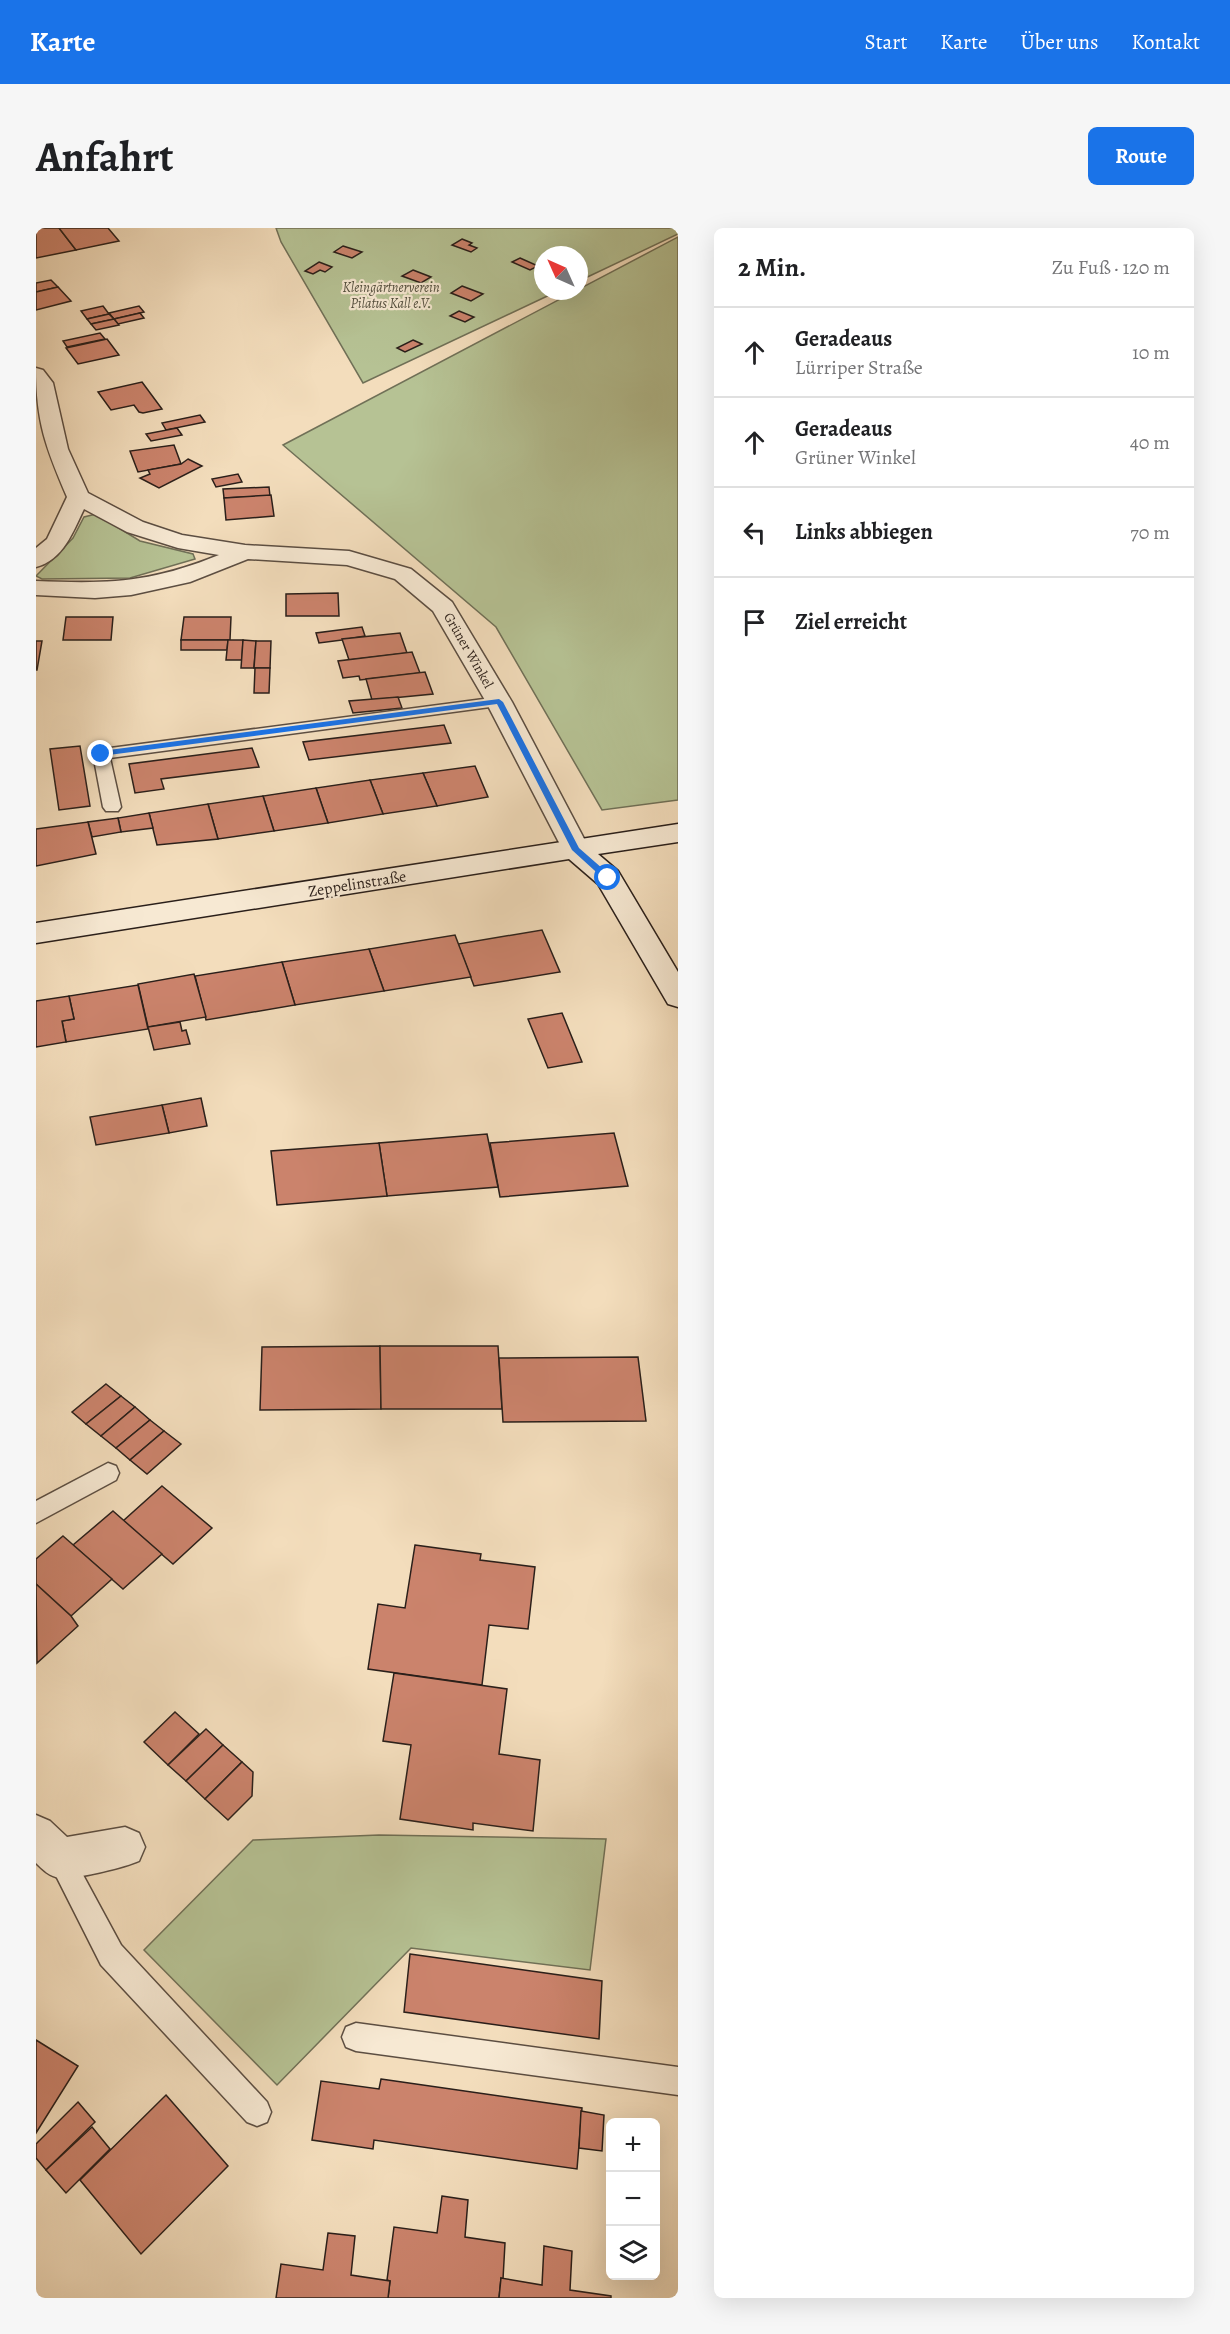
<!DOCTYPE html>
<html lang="de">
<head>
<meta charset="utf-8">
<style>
	body { margin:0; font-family:Alegreya,serif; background:#f6f6f6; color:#202124 }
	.controls { position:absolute; right:18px; bottom:18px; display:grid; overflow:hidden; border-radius:9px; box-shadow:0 6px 24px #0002 }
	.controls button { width:54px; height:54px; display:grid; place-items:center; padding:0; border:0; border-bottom:2px solid #e0e0e0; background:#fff; color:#202124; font:30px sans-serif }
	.compass { position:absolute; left:498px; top:18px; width:54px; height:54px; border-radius:50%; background:#fff; box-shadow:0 6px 24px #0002; rotate:315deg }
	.stop { position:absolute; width:18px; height:18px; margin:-14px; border:4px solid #1a73e8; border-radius:50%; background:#fff }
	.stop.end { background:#1a73e8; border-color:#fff; box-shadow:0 2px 6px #0008 }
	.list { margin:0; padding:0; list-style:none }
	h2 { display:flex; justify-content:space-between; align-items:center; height:78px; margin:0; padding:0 24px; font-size:26px }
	h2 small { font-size:20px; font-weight:400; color:#757577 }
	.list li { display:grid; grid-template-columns:39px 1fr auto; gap:18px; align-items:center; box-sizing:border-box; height:90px; padding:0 24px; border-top:2px solid #e0e0e0 }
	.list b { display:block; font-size:22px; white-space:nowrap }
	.list p { margin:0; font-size:20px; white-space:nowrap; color:#757577 }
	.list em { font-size:20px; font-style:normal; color:#757577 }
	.icon { flex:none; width:33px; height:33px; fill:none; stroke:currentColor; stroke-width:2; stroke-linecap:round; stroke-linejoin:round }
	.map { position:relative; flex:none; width:642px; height:2070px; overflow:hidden; border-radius:9px }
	header { display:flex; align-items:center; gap:36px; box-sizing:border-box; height:84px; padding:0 30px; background:#1a73e8; color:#fff }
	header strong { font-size:28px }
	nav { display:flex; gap:33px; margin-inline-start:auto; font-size:21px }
	.intro { display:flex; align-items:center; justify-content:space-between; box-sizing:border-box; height:144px; padding:0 36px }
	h1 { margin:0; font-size:42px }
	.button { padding:15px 27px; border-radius:9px; background:#1a73e8; color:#fff; font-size:21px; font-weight:700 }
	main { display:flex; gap:36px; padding:0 36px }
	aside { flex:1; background:#fff; border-radius:9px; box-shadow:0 6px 24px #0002 }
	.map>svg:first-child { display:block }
	.green { fill:#b6c294; stroke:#707057; stroke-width:1.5 }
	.building { fill:#cb836c; stroke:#2a1f1a; stroke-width:1.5 }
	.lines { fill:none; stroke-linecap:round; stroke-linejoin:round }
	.lane-casing { stroke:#5c4e42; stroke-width:3 }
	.street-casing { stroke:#5c4e42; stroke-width:3 }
	.secondary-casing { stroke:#2a1f1a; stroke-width:3 }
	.lane { fill:#f7e9d3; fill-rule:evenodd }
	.street { fill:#f7e9d3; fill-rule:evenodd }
	.secondary { fill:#f7e9d3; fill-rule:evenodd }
	.route { fill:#1a73e8 }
	.labels { text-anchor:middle; stroke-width:4.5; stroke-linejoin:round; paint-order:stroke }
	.far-park-label { font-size:14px; font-style:italic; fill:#54503f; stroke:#f7e9d3 }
	.far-street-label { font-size:14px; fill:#2a1f1a; stroke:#f7e9d3 }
	.street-label { font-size:16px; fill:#2a1f1a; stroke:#f7e9d3 }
</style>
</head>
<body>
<header>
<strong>Karte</strong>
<nav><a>Start</a><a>Karte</a><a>Über uns</a><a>Kontakt</a></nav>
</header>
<div class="intro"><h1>Anfahrt</h1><a class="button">Route</a></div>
<main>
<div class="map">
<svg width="642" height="2070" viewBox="0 0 642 2070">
	<rect width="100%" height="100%" fill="#f3ddbc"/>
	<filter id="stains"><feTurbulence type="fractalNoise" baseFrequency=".00333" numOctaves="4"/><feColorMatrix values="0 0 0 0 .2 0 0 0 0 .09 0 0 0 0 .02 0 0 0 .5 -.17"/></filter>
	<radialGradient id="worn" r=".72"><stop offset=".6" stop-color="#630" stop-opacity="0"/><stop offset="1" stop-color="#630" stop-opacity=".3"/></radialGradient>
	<g class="green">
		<polygon points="240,0 642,0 642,6 543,53 543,27 507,27 507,63 522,63 327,155 245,14"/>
		<polygon points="642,9 642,572 566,582 460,399 247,217"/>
		<polygon points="60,286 104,313 157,326 159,331 94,350 6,351 0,348 37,310 48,289"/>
		<polygon points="343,1607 570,1611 554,1742 375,1720 241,1857 108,1722 217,1612"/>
	</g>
	<g class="building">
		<polygon points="0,0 23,0 40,22 0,30"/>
		<polygon points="23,0 72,0 83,13 40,22"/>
		<polygon points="426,11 436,15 433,17 441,20 435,24 416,17"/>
		<polygon points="307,18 326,24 316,30 298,24"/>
		<polygon points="484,30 502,38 494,42 476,34"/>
		<polygon points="283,34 296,39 289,44 284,42 277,46 269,43"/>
		<polygon points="377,42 395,49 385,55 366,48"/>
		<polygon points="15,52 22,59 0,64 0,55"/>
		<polygon points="426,58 447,66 435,73 415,65"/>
		<polygon points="22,59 35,73 0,82 0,64"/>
		<polygon points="67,78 73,86 51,91 45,83"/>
		<polygon points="103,78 108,84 78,91 73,85"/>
		<polygon points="423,83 438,89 429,94 414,88"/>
		<polygon points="104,85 108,90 82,96 78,91"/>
		<polygon points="73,86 78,91 55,96 51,91"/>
		<polygon points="78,91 83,97 60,102 55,96"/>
		<polygon points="64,105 69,111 31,119 27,113"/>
		<polygon points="71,111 83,127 42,136 30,120"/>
		<polygon points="377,112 386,116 369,124 361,120"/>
		<polygon points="106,154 126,181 107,185 103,184 98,177 75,182 62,164"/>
		<polygon points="164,187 169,194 130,202 126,195"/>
		<polygon points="141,200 146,207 115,213 110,206"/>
		<polygon points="138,217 145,236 102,244 94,223"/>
		<polygon points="152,231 166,238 123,260 104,250 114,246 112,242 145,236"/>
		<polygon points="202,246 206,254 180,259 176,251"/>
		<polygon points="233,259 234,268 188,270 187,261"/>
		<polygon points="235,267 238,288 190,292 188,270"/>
		<polygon points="302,365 303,388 250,388 250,366"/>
		<polygon points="30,389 77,389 75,412 27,412"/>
		<polygon points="148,389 195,389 194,412 145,412"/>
		<polygon points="326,399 329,408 306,412 283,415 280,405"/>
		<polygon points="364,405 371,425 313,432 306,411"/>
		<polygon points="145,412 192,412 191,422 145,422"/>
		<polygon points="192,412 207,412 206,432 190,432"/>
		<polygon points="207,412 220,413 218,440 205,440"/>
		<polygon points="0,413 6,413 1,442 0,442"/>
		<polygon points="220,413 235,413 234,440 218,440"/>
		<polygon points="376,424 384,445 324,452 323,448 307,450 302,433"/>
		<polygon points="219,440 234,440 233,465 218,465"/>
		<polygon points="389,444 397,466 336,472 330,451"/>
		<polygon points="362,469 366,480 317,485 313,473"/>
		<polygon points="408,497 415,515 273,532 267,514"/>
		<polygon points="44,518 54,578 23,582 14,521"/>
		<polygon points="216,520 223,539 125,551 128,561 99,565 93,536"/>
		<polygon points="439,538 452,569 401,578 387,545"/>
		<polygon points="387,545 401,578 347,586 334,552"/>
		<polygon points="334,552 347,586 292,595 280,560"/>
		<polygon points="280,560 292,595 238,603 227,568"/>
		<polygon points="227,568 238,603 182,611 172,576"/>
		<polygon points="172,576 182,611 121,617 113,585"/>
		<polygon points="113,585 117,600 85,604 82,590"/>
		<polygon points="82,590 85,604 56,609 52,594"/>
		<polygon points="52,594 60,626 0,638 0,601"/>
		<polygon points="506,702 524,744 438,758 422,716"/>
		<polygon points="419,707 435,749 348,763 333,721"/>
		<polygon points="333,721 348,763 259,777 246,734"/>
		<polygon points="246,734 259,777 170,792 159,748"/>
		<polygon points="158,746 170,789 112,799 102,756"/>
		<polygon points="102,757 112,801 30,814 26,793 38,791 33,768"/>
		<polygon points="33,768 38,791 26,793 30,814 0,819 0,773"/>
		<polygon points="526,785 546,834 512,840 492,791"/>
		<polygon points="144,794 146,803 150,802 154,816 118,822 112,799"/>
		<polygon points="165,870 171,898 133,905 126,877"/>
		<polygon points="126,877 133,905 60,917 54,889"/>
		<polygon points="578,905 592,958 464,969 454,915"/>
		<polygon points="451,906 462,959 351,968 343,915"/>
		<polygon points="343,915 351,968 241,977 235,923"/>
		<polygon points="344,1118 345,1181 224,1182 226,1119"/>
		<polygon points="344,1118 462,1118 466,1181 345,1181"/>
		<polygon points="602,1129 610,1193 467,1194 463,1130"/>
		<polygon points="70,1156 85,1168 50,1196 36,1184"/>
		<polygon points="85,1168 99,1179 65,1208 50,1196"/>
		<polygon points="99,1179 114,1192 80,1220 65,1208"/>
		<polygon points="114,1192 128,1203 94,1232 80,1220"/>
		<polygon points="128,1203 145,1216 111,1246 94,1232"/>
		<polygon points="126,1258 176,1300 137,1336 87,1293"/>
		<polygon points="77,1283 126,1326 87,1361 37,1317"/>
		<polygon points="27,1308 76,1351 35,1388 0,1356 0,1331"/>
		<polygon points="379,1317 445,1326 444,1332 499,1339 492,1401 453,1397 446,1457 332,1441 342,1376 369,1380"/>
		<polygon points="0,1356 35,1388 42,1398 1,1435"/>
		<polygon points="358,1445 471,1461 463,1526 504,1532 497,1603 437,1595 437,1602 364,1591 375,1517 347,1513"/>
		<polygon points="139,1484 163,1506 132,1537 108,1514"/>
		<polygon points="170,1501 187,1517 150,1553 132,1537"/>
		<polygon points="187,1517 206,1534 169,1571 150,1553"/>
		<polygon points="206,1534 217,1544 216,1568 192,1592 169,1571"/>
		<polygon points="374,1726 566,1753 563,1811 368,1784"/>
		<polygon points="0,1812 42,1838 0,1905"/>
		<polygon points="345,1851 546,1880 541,1941 338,1912 337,1921 276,1912 285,1853 343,1861"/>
		<polygon points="130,1867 192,1938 105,2026 44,1952"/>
		<polygon points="42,1874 59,1894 10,1942 0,1930 0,1916"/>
		<polygon points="545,1883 568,1887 566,1923 543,1920"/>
		<polygon points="56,1899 74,1921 30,1965 10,1942"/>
		<polygon points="406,1968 432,1972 429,2009 469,2015 467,2051 465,2050 463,2070 352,2070 354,2053 351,2052 358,1999 401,2005"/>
		<polygon points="292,2005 319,2008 315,2047 354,2053 352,2070 240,2070 245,2036 287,2042"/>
		<polygon points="508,2018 536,2023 534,2062 575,2068 575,2070 463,2070 465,2050 506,2057"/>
	</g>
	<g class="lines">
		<defs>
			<g id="lane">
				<polygon points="463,469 469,471 471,474 469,477 74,530 85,579 82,583 70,583 67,579 57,526 59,522"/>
				<polygon points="72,1235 80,1238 83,1245 80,1252 0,1295 0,1273"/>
				<polygon points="24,1617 33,1621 85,1717 231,1874 235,1884 231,1894 221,1898 211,1894 65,1737 11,1630 15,1621"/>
				<polygon points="320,1795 642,1839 642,1867 320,1823 310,1819 306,1809 310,1799"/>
			</g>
			<g id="street">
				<path d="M0,140L7,142L17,155L32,221L52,265L107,294L146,307L209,317L313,323L375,341L416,374L476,474L554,622L550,628L540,631L530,628L450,474L397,383L359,351L311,337L212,331L154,354L95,367L59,370L0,367V353C73,356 114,355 183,327L142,320L91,304L48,281C37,304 27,332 0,339V320L11,311L31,269C10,220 0,194 0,140Z"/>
				<path d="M0,1587L14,1593L31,1609L89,1599L103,1605L109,1619L103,1633C90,1639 37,1652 24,1650C14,1649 6,1641 0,1635Z"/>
			</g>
			<polygon id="secondary" points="642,596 642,614 562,626 582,643 642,744 642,779 632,776 562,656 533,631 0,715 0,695"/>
		</defs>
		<use href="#lane" class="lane-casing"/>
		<use href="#street" class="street-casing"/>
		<use href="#secondary" class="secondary-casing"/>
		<use href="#lane" class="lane"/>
		<use href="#street" class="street"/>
		<use href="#secondary" class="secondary"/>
	</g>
	<polygon class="route" points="463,471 467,474 543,620 575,648 575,652 569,652 536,622 461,476 65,528 61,526 65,523"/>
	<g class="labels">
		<g class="far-park-label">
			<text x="355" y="64">Kleingärtnerverein<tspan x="355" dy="16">Pilatus Kall e.V.</tspan></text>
		</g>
		<g class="far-street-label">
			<text transform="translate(433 422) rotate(60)" y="5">Grüner Winkel</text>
		</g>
		<g class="street-label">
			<text transform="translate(321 655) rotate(-9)" y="6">Zeppelinstraße</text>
		</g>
	</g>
	<rect width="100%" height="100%" filter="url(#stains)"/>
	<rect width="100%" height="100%" fill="url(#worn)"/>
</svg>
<div class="controls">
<button>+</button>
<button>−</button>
<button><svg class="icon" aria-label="layers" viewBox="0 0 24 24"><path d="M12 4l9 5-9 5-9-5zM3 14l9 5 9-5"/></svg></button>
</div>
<svg class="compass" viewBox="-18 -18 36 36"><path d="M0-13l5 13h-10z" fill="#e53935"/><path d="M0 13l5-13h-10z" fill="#757577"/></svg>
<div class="stop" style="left:572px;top:650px"></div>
<div class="stop end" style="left:65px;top:526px"></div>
</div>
<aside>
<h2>2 Min.<small>Zu Fuß · 120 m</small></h2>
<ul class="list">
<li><svg class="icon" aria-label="ahead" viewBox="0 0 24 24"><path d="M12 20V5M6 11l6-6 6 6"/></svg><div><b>Geradeaus</b><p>Lürriper Straße</p></div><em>10 m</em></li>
<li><svg class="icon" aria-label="ahead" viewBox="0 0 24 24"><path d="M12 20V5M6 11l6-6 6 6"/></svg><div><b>Geradeaus</b><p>Grüner Winkel</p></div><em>40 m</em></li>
<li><svg class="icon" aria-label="left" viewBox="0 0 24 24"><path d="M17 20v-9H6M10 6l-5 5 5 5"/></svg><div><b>Links abbiegen</b></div><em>70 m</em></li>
<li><svg class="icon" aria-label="arrive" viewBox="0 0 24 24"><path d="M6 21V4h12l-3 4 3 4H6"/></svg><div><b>Ziel erreicht</b></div></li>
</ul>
</aside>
</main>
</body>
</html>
